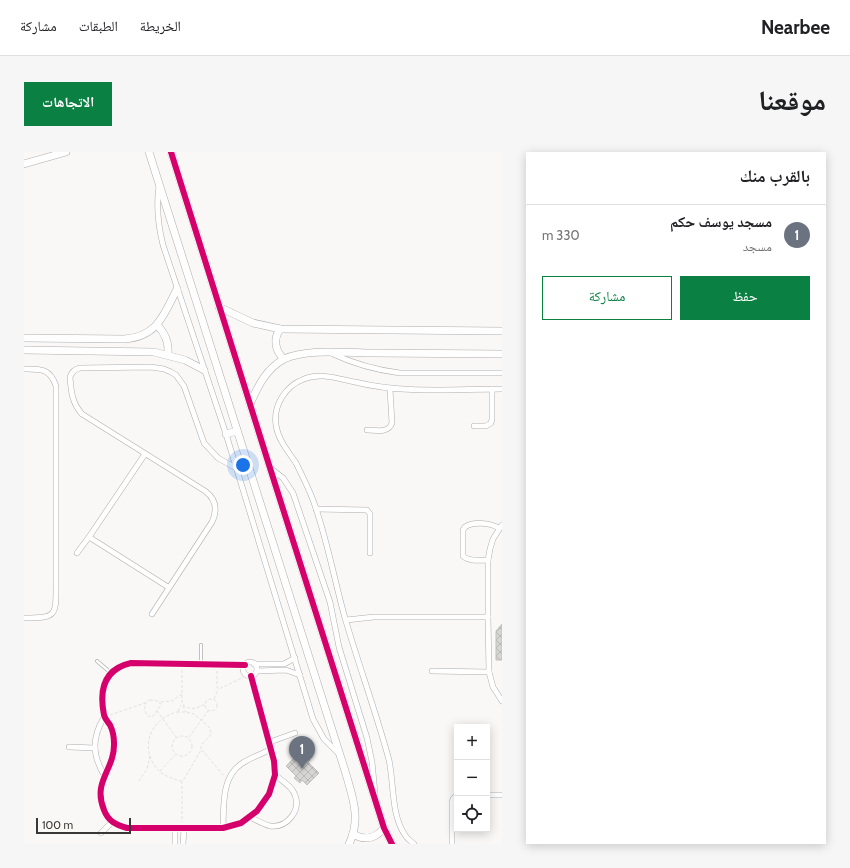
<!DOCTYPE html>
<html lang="ar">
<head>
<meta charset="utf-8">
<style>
	body { margin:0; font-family:Cabin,"Noto Naskh Arabic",sans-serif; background:#f6f6f6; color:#202124; direction:rtl }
	.controls { position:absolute; right:12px; bottom:12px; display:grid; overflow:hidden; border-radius:0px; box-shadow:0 2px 10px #0003 }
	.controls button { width:36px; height:36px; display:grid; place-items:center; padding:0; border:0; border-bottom:1px solid #e0e0e0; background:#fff; color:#202124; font:20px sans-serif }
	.scale { position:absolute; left:12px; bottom:10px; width:95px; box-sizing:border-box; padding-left:4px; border:2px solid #393837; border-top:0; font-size:11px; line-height:14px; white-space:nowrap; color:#393837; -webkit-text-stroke:3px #fbf8f5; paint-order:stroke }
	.you { position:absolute; left:219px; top:313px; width:14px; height:14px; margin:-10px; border:3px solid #fff; border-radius:50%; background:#1a73e8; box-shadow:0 0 0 6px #1a73e833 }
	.badge { display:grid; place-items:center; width:26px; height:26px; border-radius:50%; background:#0b8043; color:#fff; font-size:13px; font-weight:700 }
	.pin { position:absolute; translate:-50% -33px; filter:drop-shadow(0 1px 2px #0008) }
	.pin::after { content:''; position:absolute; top:21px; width:14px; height:12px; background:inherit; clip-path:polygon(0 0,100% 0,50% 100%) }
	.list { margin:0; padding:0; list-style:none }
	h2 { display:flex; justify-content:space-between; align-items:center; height:52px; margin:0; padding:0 16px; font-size:17px }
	h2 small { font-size:13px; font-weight:400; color:#757577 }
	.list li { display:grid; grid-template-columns:26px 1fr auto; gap:12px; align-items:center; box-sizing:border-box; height:60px; padding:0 16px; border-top:1px solid #e0e0e0 }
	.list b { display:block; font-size:15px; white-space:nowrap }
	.list p { margin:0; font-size:13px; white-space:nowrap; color:#757577 }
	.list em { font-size:13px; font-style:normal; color:#757577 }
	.actions { display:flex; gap:8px; padding:12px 16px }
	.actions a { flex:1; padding:9px 0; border:1px solid #0b8043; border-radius:0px; text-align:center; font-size:14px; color:#0b8043 }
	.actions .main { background:#0b8043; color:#fff }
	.icon { flex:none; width:22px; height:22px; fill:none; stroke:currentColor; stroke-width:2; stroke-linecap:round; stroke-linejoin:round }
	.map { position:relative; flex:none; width:478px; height:692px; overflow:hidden; direction:ltr; border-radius:0px }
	header { display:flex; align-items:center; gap:24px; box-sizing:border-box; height:56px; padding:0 20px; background:#fff; border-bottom:1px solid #e0e0e0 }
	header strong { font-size:19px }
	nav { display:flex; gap:22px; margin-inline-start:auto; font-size:14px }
	.intro { display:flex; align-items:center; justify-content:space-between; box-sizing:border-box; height:96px; padding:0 24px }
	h1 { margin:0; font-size:28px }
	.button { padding:10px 18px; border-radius:0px; background:#0b8043; color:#fff; font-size:14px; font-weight:700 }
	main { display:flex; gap:24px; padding:0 24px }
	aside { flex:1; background:#fff; border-radius:0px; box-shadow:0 2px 10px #0003 }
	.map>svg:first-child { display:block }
	.building { fill:url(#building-cross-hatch); stroke:#c2c0bf }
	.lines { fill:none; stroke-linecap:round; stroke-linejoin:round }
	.lane-casing { stroke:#afadac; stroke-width:4 }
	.street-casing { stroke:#afadac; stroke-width:6 }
	.secondary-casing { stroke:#afadac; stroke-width:8 }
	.path { stroke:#e2e1e1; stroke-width:1; stroke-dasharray:3 2; stroke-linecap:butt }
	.lane { stroke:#fefefe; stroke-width:2.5 }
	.street { stroke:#fefefe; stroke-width:5 }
	.secondary { stroke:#fefefe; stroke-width:7 }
	.cycleway-casing { stroke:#fbf8f5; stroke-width:8 }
	.cycleway { stroke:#d6006c; stroke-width:6 }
</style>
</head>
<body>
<header>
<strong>Nearbee</strong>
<nav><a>الخريطة</a><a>الطبقات</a><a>مشاركة</a></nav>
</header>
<div class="intro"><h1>موقعنا</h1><a class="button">الاتجاهات</a></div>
<main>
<aside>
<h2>بالقرب منك<small></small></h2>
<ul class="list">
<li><span class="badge" style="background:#6b7280">1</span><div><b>مسجد يوسف حكم</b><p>مسجد</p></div><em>330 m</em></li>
</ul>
<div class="actions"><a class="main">حفظ</a><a>مشاركة</a></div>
</aside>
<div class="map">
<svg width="478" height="692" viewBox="0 0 478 692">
	<defs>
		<pattern id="building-cross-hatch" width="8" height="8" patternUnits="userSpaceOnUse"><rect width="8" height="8" fill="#d6d5d3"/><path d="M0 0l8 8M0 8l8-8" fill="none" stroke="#b8b8b6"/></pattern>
	</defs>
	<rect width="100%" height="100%" fill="#faf8f6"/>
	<g class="building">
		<polygon points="478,472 478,508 472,508 472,479"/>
		<polygon points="280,602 286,608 284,610 295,621 283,633 278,628 276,631 270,626 272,624 262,614 271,605 273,606"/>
	</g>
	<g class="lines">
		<defs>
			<g id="lane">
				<polyline points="177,493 177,512"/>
				<polyline points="73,509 87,521"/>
			</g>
			<g id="street">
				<path d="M135,34C132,54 134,73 139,93L202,282L289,567L300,587L316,603"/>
				<path d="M307,201C330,212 352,218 376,221H478"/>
				<path d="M0,217C16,217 26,216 32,234V432C32,464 33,466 0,466"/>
				<polyline points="450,274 462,274 467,271 468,267 468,237"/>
				<path d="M343,278C352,278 364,282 368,271L366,237"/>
				<polyline points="246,316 259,326 269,341 306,450 315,495 343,586 348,610 351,641"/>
				<polyline points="292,357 343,358 346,362 346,401"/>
				<polyline points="478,373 469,387 466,397 464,408 464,465 465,520 469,535 478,549"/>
				<polyline points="65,385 144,435"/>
				<polyline points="53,401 65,385 121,302"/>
				<path d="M464,408C457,408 445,410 439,404V378L441,375C450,369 466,371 475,376"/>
				<path d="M128,462L188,370C194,357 192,347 181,339L58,262C48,251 47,239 46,225C48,219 51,217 56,216L127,215L140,217L147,220L152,223L160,234L180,291L194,306L212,316"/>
				<polyline points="322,468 350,465 464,465"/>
				<circle cx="226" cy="517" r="7"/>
				<polyline points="230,512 260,512 271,506"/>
				<path d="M221,513L107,511C80,517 75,538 80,563C81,567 84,570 86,573C89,579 90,585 90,591C91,618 68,629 80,658C84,669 92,673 103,676H199L217,671L233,659L245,642L251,623L250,609L227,524"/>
				<polyline points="233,519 262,518 276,523"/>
				<polyline points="408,519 465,520"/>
				<path d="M80,565C68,586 68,602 80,623"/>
				<polyline points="246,590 271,581"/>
				<polyline points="45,595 71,596"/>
				<polyline points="463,643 477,643"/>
				<path d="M226,665C232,668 239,672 246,674C263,676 277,659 271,643C268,634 258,629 251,623"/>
				<path d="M199,676C200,655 197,626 217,612C226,606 237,602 248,597"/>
				<polyline points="77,681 88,670"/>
				<polyline points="151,692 151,677"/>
				<polyline points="159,692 160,677"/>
				<path d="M390,692C387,689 383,687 381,683C367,663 370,631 365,608C352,560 335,514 321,466C310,427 303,386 289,348C284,335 278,323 272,311C264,299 254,288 252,273C249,254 261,234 280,227C297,220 314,227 331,230C379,242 429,237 478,237"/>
				<polyline points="428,692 428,650 429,647 433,643"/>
			</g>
			<g id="secondary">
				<path d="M125,0L322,622C329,646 337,668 325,692"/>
				<polyline points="147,0 246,316 360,676 368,692"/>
				<polyline points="0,12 42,0"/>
				<polyline points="195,155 229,171 256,177 478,179"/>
				<path d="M133,173C141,181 145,191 144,202"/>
				<path d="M256,177C249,187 251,199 260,207"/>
				<path d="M0,186L100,187C133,185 140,163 153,137"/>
				<polyline points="0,198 130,200 161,208 180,218"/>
				<path d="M226,252C234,234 242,217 260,207C283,196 325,201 350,201C393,201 435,202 478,202"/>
				<polyline points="202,282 213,279"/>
				<path d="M329,682C341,689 351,687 360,676"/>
			</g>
		</defs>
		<use href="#lane" class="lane-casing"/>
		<use href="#street" class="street-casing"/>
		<use href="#secondary" class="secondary-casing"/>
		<g class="path">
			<path d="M158,518V552C167,559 172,557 181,552"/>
			<polyline points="193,519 193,535 195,537 222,524"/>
			<circle cx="187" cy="553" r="6"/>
			<polyline points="190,547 194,537"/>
			<path d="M126,548L135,549L137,553L129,564L126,565C120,562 119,554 123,549Z"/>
			<polyline points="137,550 148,549 158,542"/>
			<polyline points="159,554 162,560"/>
			<polyline points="133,559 152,585"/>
			<polyline points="154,559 157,553"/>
			<path d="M153,560H162L170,562L185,575L187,580L186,584L178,592L176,600L160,627L156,629C150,627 141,624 136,620C114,598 125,567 153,560Z"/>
			<polyline points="86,563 121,551"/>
			<circle cx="158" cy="594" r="10"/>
			<polyline points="165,585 184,559"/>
			<polyline points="178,598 200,624"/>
			<polyline points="136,619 151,603"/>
			<polyline points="115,629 123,617 126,604"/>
			<polyline points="158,629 158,670"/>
		</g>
		<use href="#lane" class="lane"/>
		<use href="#street" class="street"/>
		<use href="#secondary" class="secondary"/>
		<defs>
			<g id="cycleway">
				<polyline points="147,0 246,316 360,676 368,692"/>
				<path d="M221,513L107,511C80,517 75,538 80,563C81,567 84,570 86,573C89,579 90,585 90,591C91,618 68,629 80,658C84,669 92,673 103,676H199L217,671L233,659L245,642L251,623L250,609L227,524"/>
			</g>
		</defs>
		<use href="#cycleway" class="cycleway-casing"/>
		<use href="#cycleway" class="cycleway"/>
	</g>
</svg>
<div class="controls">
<button>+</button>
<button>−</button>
<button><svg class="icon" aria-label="locate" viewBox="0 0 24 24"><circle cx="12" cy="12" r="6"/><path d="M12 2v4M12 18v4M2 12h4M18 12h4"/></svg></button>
</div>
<div class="scale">100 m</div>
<div class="you"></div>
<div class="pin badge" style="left:278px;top:617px;background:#6b7280">1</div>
</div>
</main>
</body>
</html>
